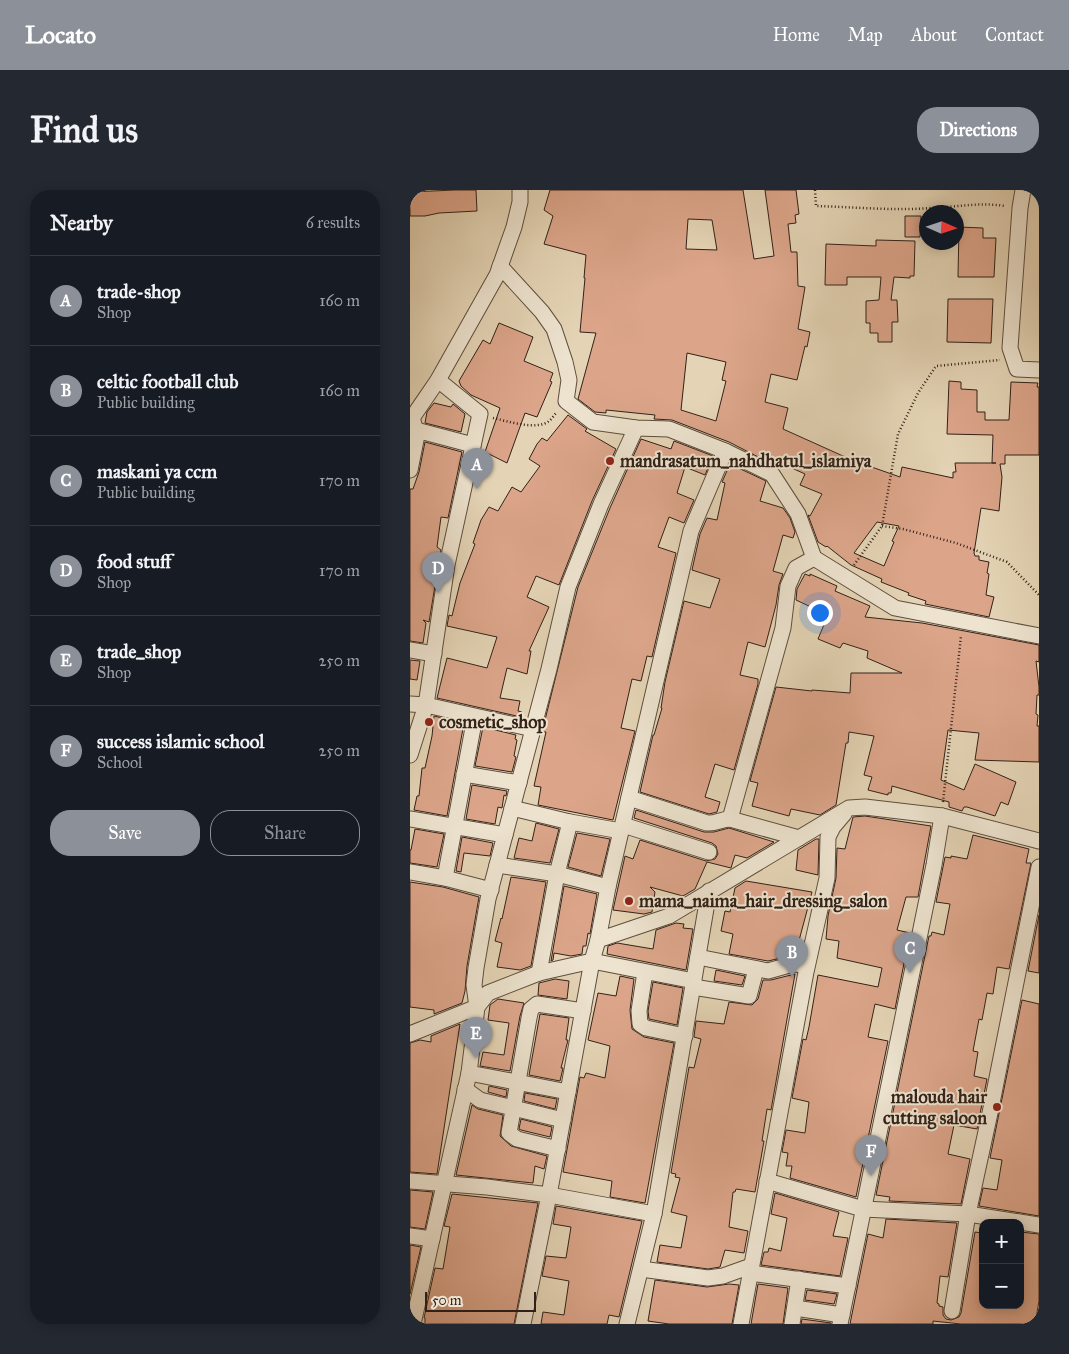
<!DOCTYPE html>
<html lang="en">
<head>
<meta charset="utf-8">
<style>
	body { margin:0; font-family:"IM FELL Great Primer",serif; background:#242831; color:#f1f3f6 }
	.controls { position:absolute; right:15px; bottom:15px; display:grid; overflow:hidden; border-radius:10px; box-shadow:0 2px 12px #0003 }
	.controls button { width:45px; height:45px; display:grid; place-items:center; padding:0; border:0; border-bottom:1px solid #363941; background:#171b24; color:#f1f3f6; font:25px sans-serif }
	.compass { position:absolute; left:509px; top:15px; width:45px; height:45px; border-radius:50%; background:#171b24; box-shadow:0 2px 12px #0003; rotate:93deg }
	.scale { position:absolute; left:15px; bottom:12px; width:111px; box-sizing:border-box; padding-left:5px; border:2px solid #322118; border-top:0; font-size:14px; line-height:18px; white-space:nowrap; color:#322118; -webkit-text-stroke:4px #ede3cf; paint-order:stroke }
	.you { position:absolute; left:409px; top:422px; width:18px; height:18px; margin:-12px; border:4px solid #fff; border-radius:50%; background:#1a73e8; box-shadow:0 0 0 8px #1a73e833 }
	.badge { display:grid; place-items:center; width:32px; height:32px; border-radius:50%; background:#8c9099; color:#fff; font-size:16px; font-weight:700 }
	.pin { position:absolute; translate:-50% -41px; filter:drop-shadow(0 1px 2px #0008) }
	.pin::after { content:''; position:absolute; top:26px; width:18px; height:15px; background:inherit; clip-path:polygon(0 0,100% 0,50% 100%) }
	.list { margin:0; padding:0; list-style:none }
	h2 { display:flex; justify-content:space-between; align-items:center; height:65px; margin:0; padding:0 20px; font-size:21px }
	h2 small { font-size:16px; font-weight:400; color:#9ea1a6 }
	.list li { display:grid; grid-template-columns:32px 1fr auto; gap:15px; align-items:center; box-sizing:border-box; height:90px; padding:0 20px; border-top:1px solid #363941 }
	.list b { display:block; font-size:19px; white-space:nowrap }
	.list p { margin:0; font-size:16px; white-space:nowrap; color:#9ea1a6 }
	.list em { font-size:16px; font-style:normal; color:#9ea1a6 }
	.actions { display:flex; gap:10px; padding:15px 20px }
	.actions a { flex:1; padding:11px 0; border:1px solid #8c9099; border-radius:20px; text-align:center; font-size:18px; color:#8c9099 }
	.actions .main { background:#8c9099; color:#fff }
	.map { position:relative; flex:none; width:629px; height:1134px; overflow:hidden; border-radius:20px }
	header { display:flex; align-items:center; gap:30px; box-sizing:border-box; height:70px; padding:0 25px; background:#8c9099; color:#fff }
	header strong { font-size:24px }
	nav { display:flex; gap:28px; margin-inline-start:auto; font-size:18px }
	.intro { display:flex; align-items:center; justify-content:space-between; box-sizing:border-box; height:120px; padding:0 30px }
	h1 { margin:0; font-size:35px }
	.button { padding:12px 22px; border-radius:20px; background:#8c9099; color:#fff; font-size:18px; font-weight:700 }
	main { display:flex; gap:30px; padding:0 30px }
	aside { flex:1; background:#171b24; border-radius:20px; box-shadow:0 2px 12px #0003 }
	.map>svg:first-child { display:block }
	.building { fill:#dca58a; stroke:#322118; fill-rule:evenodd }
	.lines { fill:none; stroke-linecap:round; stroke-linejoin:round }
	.street-casing { stroke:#5e4e3f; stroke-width:17 }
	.path { stroke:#322118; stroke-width:2.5; stroke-dasharray:1 2.5; stroke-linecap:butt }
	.street { stroke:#ede3cf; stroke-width:15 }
	.poi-dot { fill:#8f2418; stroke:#ede3cf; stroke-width:2 }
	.labels { text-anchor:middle; stroke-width:4; stroke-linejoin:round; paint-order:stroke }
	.poi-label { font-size:18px; font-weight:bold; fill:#322118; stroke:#ede3cf; text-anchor:start }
</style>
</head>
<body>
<header>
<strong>Locato</strong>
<nav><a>Home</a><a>Map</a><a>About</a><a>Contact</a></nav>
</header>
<div class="intro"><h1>Find us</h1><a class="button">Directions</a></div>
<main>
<aside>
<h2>Nearby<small>6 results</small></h2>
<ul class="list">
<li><span class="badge">A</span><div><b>trade-shop</b><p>Shop</p></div><em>160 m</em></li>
<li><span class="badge">B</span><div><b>celtic football club</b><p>Public building</p></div><em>160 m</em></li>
<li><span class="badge">C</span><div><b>maskani ya ccm</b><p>Public building</p></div><em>170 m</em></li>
<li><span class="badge">D</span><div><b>food stuff</b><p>Shop</p></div><em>170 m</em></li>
<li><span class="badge">E</span><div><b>trade_shop</b><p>Shop</p></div><em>250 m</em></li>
<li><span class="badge">F</span><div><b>success islamic school</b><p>School</p></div><em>250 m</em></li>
</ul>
<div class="actions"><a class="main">Save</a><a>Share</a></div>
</aside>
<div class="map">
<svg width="629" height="1134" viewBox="0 0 629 1134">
	<rect width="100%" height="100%" fill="#e4d4b5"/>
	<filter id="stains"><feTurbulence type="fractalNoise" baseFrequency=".004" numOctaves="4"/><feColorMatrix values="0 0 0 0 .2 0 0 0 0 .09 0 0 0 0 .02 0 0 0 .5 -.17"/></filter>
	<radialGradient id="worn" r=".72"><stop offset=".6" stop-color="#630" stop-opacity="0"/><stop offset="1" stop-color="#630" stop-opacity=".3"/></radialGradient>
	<g class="building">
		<polygon points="45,0 66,0 67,21 29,23 15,26 0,26 0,2"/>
		<path d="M140,0H333L344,69L364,66L355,0H386L389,24L385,25L386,33L378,34L381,62H387L388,96L395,97L388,139L400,142L397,157L395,156L387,190L361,184L355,212L378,218L373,239L433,266L456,273V275L490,287L492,277L543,288V282H546L545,273H586H582L583,245L537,244L539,191L551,192V199L567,200V222H575V230H599L601,192L628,193L627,197H629V265H595V274H590L592,287L589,321L571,318L564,363L565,366H569V370L579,372L577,383L579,384L576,405L584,407L579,427L515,414L516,411L498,405L499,403L471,392L472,389L441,375L417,356L416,357L408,352L398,325L400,326L412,304L390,295L395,284L364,270L362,274L319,252L262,230L244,229L245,225L196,220V223L185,222L168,209L186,143L170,142L175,88H174L176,65L134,54L143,26L134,20ZM278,29L302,30L307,60L276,59ZM277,163L316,172L312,190L316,191L306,231L271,220ZM467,332L489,336L482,351L484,352L474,376L444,363Z"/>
		<polygon points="495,26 511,26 510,47 495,47"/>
		<polygon points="549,37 573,38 573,48 586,48 584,87 548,87"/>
		<polygon points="466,50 505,51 504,86 500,86 500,88 484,87 481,110 487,110 488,132 482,132 482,152 468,152 468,143 460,143 460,133 456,133 456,111 469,110 471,87 437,87 437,95 415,95 416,54 466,56"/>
		<polygon points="538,109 583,109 581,153 537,152"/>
		<polygon points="89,133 123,147 114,171 143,183 140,191 142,192 127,227 115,223 97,273 75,262 90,218 61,205 51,196 49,191 73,150 80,154"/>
		<polygon points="24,213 41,217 43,214 55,224 51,242 15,233 17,222"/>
		<polygon points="158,225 177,239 175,241 206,259 182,311 149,395 126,386 117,407 139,417 119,461 121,461 117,484 97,478 90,508 110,511 108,521 112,522 111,527 27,508 37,468 77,478 87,447 37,436 39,425 42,426 50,393 65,354 63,353 71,330 79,317 88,321 102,297 111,302 130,276 119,269 127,254 132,248 137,251"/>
		<polygon points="231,249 261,259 264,251 303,266 295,285 275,277 267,303 284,310 274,333 259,327 248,357 266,363 242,467 237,466 231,491 222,489 211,538 225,541 203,630 128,615 131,597 124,596 136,542 132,542 168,397 200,318"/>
		<polygon points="15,252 52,262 38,328 31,327 27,357 31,360 19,432 13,430 16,433 13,453 0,451 0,299 3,299 9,282"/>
		<polygon points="320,274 356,291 350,311 373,318 380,328 385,342 383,348 373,345 363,381 373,384 369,395 366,415 355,457 338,452 330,485 348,489 348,494 324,580 305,574 295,607 310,612 307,622 299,624 230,602 243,545 244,545 252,518 251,518 255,492 274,411 300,418 310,389 282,380 290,344 297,328 307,330 315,293 312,292"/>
		<polygon points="395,384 400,386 400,384 427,396 425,401 460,416 455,427 512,433 629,455 629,472 626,471 629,497 629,505 627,505 626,524 628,525 627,536 629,536 629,572 565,570 569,543 538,540 531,590 554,600 565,574 606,592 598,615 591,612 585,626 557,617 554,617 552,621 539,617 539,612 482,596 481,603 478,603 478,605 458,600 462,587 454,585 464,546 439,542 438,553 436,553 426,615 410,625 381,619 379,626 342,616 348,593 340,591 366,497 402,501 402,500 440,503 441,483 492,483 457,468 458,461 433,453 430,458 408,449 418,425 386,410 387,399"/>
		<polygon points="0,470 10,471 7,490 0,489"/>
		<polygon points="24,526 54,533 37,626 4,620 7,606 9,606 12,578 15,578 22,546"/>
		<polygon points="73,537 106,545 105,549 107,550 104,566 106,567 102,582 65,576"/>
		<polygon points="62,595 97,601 96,606 94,605 92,618 88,617 85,634 56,629"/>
		<polygon points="226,620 294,642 304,642 319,638 364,652 337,668 325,665 321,678 297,672 285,699 273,706 240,697 245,702 242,722 234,724 203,720 215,666 223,669 230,650 296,671 305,669 308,664 306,656 302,653 224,628"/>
		<polygon points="455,626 521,636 508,707 496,707 487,740 500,743 485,819 465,814 458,847 478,851 446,1007 380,988 382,976 376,976 378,963 372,962 376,940 395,943 399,912 382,908 393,849 396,850 399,837 408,785 468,797 472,778 427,768 429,751 416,749 418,726 426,688 427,658 435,659 443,627"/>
		<polygon points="126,633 149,639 140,673 104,668 109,648 122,651"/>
		<polygon points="5,639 34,644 27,677 0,673 0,660 1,660"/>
		<polygon points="167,643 200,649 191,686 158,677"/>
		<polygon points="563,645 619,659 616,673 621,673 599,779 587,777 583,804 577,803 572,830 569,829 563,861 568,862 564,886 577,889 567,939 544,935 538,964 560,969 551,1014 479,1011 480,1007 466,1005 519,746 521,746 522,742 534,745 540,714 526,712 535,667 541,668 541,666 557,669"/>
		<polygon points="52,647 83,653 80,666 54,663 51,682 46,681"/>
		<polygon points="406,649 409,649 408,685 386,680 388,660"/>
		<polygon points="101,687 136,692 121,776 110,780 87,777 92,753 85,751 91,728 92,729"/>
		<polygon points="336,691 402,702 387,758 373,755 371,768 358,771 319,764 323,744 311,741 315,721 320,722 325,698"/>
		<polygon points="0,692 33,697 69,707 57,776 55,801 52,813 24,824 24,820 0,817"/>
		<polygon points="154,696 187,704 180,744 178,743 176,756 173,756 172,764 161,766 144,763 143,770 141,771"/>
		<polygon points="629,725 629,783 618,781"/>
		<polygon points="266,733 274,734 273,738 283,739 276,780 197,764 198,756 207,753 243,759 246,740"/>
		<polygon points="306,780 335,786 332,795 304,791"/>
		<polygon points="385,784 361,920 357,919 352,951 354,951 345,1002 326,999 325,1002 323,1002 319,1037 338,1041 334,1063 315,1060 310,1077 298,1079 247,1072 250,1055 271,1058 277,1026 261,1022 270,988 265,987 266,984 261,983 279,877 284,878 291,849 284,847 286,831 314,834 319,812 342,815 348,809 353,790 361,790"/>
		<polygon points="210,786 224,789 220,820 222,839 234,847 264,853 235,1013 200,1007 202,991 153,982 170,887 174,888 176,883 195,888 200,856 178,850 188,803 206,806"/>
		<polygon points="145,789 159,791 157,809 128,805 129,793"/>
		<polygon points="243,792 273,798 267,835 239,829 238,821"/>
		<polygon points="88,809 114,813 110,826 100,881 70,876 73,862 94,865 99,833 78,830 80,815"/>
		<polygon points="612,810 629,814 629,1026 569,1016 573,998 587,1000 592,970 580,968"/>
		<polygon points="130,824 159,828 156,850 158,850 151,878 153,878 150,891 119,885"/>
		<polygon points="50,834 27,984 0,982 0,853 10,850 21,852 21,846"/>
		<polygon points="79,896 97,900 96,907 78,902"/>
		<polygon points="115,903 147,909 145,919 114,911"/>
		<polygon points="62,915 68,919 93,925 90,946 101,956 137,966 134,979 125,976 123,993 46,985"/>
		<polygon points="111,929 142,937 140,947 111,940 109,939"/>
		<polygon points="0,1000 23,1002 15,1039 0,1037"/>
		<polygon points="365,1003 429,1022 423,1046 438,1048 430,1086 351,1075 354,1062 358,1062 359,1058 371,1061 377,1028 361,1024"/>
		<polygon points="42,1004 128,1013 104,1134 15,1134 15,1128 14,1128 25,1078 33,1079 40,1037 34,1036"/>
		<polygon points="146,1016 232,1031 209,1127 199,1125 197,1134 131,1134 133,1122 154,1125 159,1091 132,1086 136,1066 156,1068 161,1037 143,1034"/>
		<polygon points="476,1029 547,1033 538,1087 530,1086 527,1113 529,1114 529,1116 533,1117 533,1125 536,1129 541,1130 549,1127 551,1123 565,1042 573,1043 573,1115 610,1115 610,1042 629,1044 629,1111 625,1134 551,1134 523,1131 523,1134 440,1134 458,1044 473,1048"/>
		<polygon points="0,1055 11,1057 0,1104"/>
		<polygon points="245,1090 297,1097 319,1094 329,1095 322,1134 259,1134 238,1131"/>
		<polygon points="348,1094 378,1098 373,1134 341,1134"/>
		<polygon points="397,1100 427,1104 424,1114 395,1110"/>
		<polygon points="392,1129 421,1133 421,1134 391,1134"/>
	</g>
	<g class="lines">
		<defs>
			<g id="street">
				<polyline points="613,0 610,18 600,158 607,179 629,180"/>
				<polyline points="90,76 132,122 144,139 155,172 159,190 156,211 183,232 226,238 259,239 315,261 362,284 388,324 404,368 485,418 629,446"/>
				<polyline points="0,228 2,228 28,190 87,85 104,37 110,12 110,0"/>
				<polyline points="6,240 63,255"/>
				<polyline points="0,280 7,245 3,231"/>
				<polyline points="0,460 24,464"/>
				<polyline points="0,514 16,515 123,539"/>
				<polyline points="0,565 16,515 37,375 70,224 28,190"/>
				<polyline points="54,584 109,593"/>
				<path d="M219,608L297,633C306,634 311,629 320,629L389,648"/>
				<polyline points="102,618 160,632 147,684 129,783"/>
				<polyline points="0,629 95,645"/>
				<polyline points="320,629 373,438 378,396 386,378 404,368"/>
				<polyline points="160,632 211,641"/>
				<polyline points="213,635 299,662"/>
				<polyline points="87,675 147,684 198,697"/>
				<polyline points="0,682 35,688 81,700"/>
				<polyline points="35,688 65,527"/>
				<polyline points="188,750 198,697 281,341 315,261"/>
				<polyline points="288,767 358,781 383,774 397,775"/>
				<polyline points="235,782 229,821 230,834 236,838 275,846"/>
				<polyline points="283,797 339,806 346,779"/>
				<polyline points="0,844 67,817 78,803 129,783 182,771 188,750 259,726 439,618 455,617 532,626 629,651"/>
				<polyline points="59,883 158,902"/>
				<polyline points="55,899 70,910 153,930"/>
				<polyline points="148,959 107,949 99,943 119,828 121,819 127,814 173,821"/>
				<polyline points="0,991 77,997 139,1005 244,1024"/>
				<polyline points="357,991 453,1019 558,1024 629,1035"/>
				<polyline points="0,1046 22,1049"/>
				<polyline points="231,1079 298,1088 313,1086 341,1076"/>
				<polyline points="340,1083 438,1096"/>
				<polyline points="385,1118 432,1125"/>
				<polyline points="542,1121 558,1024 580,923 629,677"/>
				<polyline points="3,1134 59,883 67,817 64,795 66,778 78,709 139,479 158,397 191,314 226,238"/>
				<polyline points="113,1134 139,1005 182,771 284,791"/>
				<polyline points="217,1134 244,1024 299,701"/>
				<polyline points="331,1134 396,782 417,688 418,647 423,637 434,624"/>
				<polyline points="382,1134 389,1089"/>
				<polyline points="430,1134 524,675 532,626"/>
			</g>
		</defs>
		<use href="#street" class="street-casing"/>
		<g class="path">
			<path d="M405,0L406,16C444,17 484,21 522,18C547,17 570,12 595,16"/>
			<path d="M83,228C97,231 127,241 139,231C142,229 144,225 147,222"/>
			<polyline points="472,336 493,339 546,353 597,372 629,405"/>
			<polyline points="444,375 472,336 488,244 508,203 526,176 590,170"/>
			<polyline points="533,612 551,446"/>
		</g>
		<use href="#street" class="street"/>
	</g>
	<g class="poi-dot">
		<circle cx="200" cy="271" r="5"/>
		<circle cx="19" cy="532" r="5"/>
		<circle cx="219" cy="711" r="5"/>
		<circle cx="587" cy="917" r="5"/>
	</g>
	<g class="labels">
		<g class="poi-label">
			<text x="210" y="277">mandrasatum_nahdhatul_islamiya</text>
			<text x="29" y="538">cosmetic_shop</text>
			<text x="229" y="717">mama_naima_hair_dressing_salon</text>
			<text x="577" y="913" text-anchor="end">malouda hair<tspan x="577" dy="21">cutting saloon</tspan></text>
		</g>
	</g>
	<rect width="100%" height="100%" filter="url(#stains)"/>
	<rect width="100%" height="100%" fill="url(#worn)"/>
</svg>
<div class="controls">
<button>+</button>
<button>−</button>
</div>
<svg class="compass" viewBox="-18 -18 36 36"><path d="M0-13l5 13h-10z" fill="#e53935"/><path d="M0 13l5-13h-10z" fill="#9ea1a6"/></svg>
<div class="scale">50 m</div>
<div class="you"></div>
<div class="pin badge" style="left:67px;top:299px">A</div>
<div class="pin badge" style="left:382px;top:787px">B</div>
<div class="pin badge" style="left:500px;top:783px">C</div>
<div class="pin badge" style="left:28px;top:403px">D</div>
<div class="pin badge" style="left:66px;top:868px">E</div>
<div class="pin badge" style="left:461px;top:986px">F</div>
</div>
</main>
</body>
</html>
